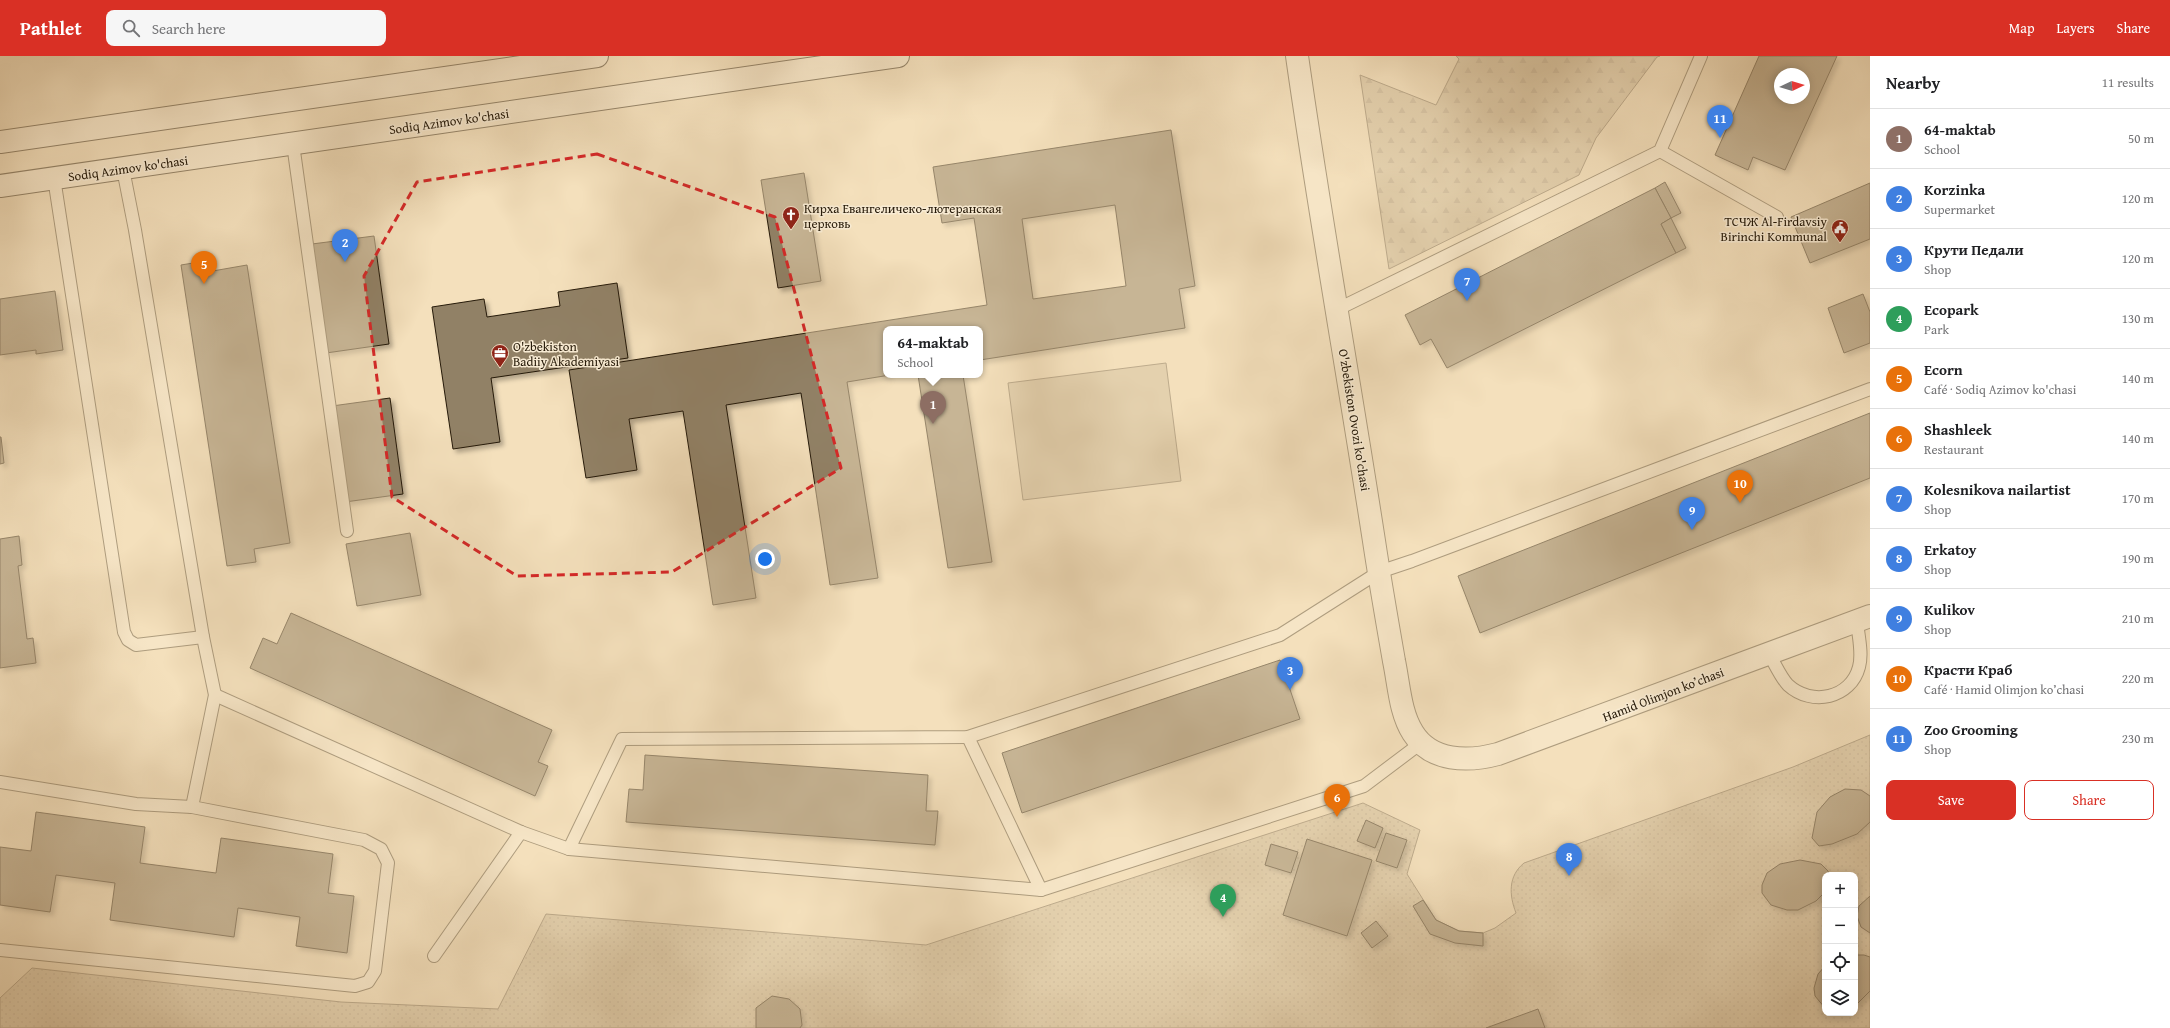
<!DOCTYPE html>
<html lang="en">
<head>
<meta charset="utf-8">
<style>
	body { margin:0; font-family:"Gentium Book Plus",serif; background:#f6f6f6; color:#202124 }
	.controls { position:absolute; right:12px; bottom:12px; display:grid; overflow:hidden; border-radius:8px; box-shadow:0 2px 10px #0003 }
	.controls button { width:36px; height:36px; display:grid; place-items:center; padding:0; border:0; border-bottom:1px solid #e0e0e0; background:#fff; color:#202124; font:20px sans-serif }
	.compass { position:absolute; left:1774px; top:12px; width:36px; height:36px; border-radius:50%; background:#fff; box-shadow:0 2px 10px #0003; rotate:86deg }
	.you { position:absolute; left:765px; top:503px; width:14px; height:14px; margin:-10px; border:3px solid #fff; border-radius:50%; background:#1a73e8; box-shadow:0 0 0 6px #1a73e833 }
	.badge { display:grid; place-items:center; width:26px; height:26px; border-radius:50%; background:#d93025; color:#fff; font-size:13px; font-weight:700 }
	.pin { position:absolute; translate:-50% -33px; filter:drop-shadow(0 1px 2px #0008) }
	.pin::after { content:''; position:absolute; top:21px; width:14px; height:12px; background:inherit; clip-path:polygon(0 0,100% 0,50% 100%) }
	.popup { position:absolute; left:883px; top:270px; width:100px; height:52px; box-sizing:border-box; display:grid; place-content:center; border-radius:8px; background:#fff; filter:drop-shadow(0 1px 3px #0005); font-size:13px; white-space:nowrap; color:#757577 }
	.popup b { font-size:15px; color:#202124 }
	.popup::after { content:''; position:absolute; left:50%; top:100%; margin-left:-8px; border:8px solid transparent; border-top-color:#fff }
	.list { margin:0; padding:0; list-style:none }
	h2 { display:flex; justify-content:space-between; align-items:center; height:52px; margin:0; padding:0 16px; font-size:17px }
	h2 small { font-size:13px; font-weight:400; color:#757577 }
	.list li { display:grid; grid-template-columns:26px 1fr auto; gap:12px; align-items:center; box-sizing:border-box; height:60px; padding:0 16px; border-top:1px solid #e0e0e0 }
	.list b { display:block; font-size:15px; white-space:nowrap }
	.list p { margin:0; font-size:13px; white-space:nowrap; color:#757577 }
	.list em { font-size:13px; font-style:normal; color:#757577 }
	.actions { display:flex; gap:8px; padding:12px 16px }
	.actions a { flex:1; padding:9px 0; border:1px solid #d93025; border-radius:8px; text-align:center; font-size:14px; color:#d93025 }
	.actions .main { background:#d93025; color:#fff }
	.icon { flex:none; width:22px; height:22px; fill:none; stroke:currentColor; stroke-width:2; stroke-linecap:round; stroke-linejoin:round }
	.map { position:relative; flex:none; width:1870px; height:972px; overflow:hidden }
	header { display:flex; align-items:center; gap:24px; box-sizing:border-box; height:56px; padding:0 20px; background:#d93025; color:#fff }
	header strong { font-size:19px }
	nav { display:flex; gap:22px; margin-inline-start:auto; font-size:14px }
	.search { width:280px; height:36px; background:#f6f6f6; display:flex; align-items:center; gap:10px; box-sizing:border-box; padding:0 14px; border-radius:8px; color:#757577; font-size:15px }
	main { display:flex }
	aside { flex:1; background:#fff }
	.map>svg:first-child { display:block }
	.forest { fill:url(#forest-firs); stroke:#7c6c54 }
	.park { fill:url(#park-dots); stroke:#7c6c54; fill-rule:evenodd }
	.pitch { fill:#d1be9e; stroke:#7c6c54 }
	.building { fill:#918166; stroke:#261a09; fill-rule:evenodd; filter:url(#shadow) }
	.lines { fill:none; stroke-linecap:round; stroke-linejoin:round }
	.lane-casing { stroke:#5a4c36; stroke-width:14 }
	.street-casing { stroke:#5a4c36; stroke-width:24 }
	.secondary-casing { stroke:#261a09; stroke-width:24 }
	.lane { stroke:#f8ebd3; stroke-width:12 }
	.street { stroke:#f8ebd3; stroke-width:22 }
	.secondary { stroke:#f8ebd3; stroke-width:22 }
	.marked { fill:none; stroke:#d62828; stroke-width:3; stroke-dasharray:8 5; stroke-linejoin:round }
	.labels { text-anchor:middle; stroke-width:3; stroke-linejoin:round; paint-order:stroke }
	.street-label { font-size:13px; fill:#261a09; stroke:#f8ebd3 }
	.poi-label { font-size:13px; fill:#261a09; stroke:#f8ebd3; text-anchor:start }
</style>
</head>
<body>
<header>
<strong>Pathlet</strong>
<div class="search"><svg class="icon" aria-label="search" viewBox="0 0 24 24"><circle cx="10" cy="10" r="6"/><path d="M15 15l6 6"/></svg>Search here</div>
<nav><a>Map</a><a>Layers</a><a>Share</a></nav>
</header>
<main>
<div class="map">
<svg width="1870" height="972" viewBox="0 0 1870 972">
	<defs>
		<pattern id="forest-firs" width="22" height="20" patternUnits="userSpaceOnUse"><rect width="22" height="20" fill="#d1be9e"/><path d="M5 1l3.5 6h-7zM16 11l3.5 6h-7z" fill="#b3a387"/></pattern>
		<pattern id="park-dots" width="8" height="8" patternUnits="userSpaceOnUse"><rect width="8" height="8" fill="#d1be9e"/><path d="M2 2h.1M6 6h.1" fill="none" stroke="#b3a387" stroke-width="1.8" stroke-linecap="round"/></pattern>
		<filter id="shadow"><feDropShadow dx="3.5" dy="3.5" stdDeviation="2" flood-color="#0004"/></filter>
	</defs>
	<rect width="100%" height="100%" fill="#f4e0bc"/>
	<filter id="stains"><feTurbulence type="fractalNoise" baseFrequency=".005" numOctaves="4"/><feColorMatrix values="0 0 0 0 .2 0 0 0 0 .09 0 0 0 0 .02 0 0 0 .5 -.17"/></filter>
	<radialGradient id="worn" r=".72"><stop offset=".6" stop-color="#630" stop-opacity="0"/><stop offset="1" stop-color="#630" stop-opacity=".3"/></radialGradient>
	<polygon class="forest" points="1456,0 1660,0 1657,1 1596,82 1579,119 1389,213 1360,19 1436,49 1459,3"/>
	<path class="park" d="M1870,679V972H0V942L32,912L341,946L498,953L546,858L926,889L1363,747L1420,774L1407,818L1436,864L1459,875L1483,877L1495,872L1516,857C1509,839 1508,820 1524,807L1793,711ZM1825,819H1855V957H1825Z"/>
	<polygon class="pitch" points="1166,307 1181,425 1023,444 1008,327"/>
	<g class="building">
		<path d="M1759,0H1837L1785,114L1753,101L1748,114L1715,99ZM1780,18H1804V42H1780Z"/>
		<path d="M1171,74L1195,230L1179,233L1185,272L980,304V273H886V319H890L847,326L878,522L830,529L801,337L726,349L756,542L713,549L683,355L629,363L637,414L586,422L569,314L987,249L974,162L942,167L933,111ZM1115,149L1126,230L1033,243L1022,163Z"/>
		<polygon points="804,117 821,225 778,232 761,124"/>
		<polygon points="1665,126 1681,157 1671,162 1655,132"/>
		<polygon points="1870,127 1870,183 1810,207 1791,161"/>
		<polygon points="1655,132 1671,162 1661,168 1676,197 1447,312 1431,283 1420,289 1405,259"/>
		<polygon points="1671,162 1686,192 1676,197 1661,168"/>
		<polygon points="374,180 389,288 326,297 312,188"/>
		<polygon points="205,205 207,216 247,209 290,487 254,493 256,506 227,510 181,209"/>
		<polygon points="617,227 628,302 491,322 500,386 453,393 432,251 484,243 487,261 560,250 558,236"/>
		<polygon points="55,235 63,294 36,298 36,294 0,299 0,243"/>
		<polygon points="1863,238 1870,256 1870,287 1844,297 1828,252"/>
		<polygon points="918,319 963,319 992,506 948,512"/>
		<polygon points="390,342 403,438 345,446 332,350"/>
		<polygon points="1870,357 1870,422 1480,577 1458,520"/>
		<polygon points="1,381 4,407 0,408 0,381"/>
		<polygon points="410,477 421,539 357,550 346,488"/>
		<polygon points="19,480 22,509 18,510 27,583 33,582 36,607 0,612 0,483"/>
		<polygon points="291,557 552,674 538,706 548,710 535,740 250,612 263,582 277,588"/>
		<polygon points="1280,604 1300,663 1022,757 1002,697"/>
		<polygon points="645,699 928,719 926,755 938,755 935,789 626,766 629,733 643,734"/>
		<polygon points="1845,733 1861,734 1870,740 1870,766 1857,778 1832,788 1819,790 1812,782 1817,756 1830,741"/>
		<polygon points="36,756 145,771 140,807 216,817 221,782 333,798 328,837 354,840 347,897 296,890 300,861 238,852 234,881 110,864 115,827 56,819 50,856 0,849 0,791 31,795"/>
		<polygon points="1366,764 1383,772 1375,792 1357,785"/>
		<polygon points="1386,777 1407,784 1397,812 1376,805"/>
		<polygon points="1307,783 1372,804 1347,880 1283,859"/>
		<polygon points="1271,788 1298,796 1291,817 1265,809"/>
		<polygon points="1800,804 1821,808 1828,815 1829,819 1825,819 1825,836 1816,845 1798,854 1787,854 1771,849 1762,837 1762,829 1767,817 1780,808"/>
		<polygon points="1870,840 1870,877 1861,871 1857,860 1859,850"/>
		<polygon points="1423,844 1436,864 1459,875 1483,877 1483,890 1455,887 1430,878 1413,850"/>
		<polygon points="1376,865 1388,880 1372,892 1361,877"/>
		<polygon points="1855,899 1864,899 1870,901 1870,935 1855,950"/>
		<polygon points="1825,910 1825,952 1815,940 1814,932 1818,918"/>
		<polygon points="772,940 789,943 800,953 802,969 800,972 756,972 756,952"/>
		<polygon points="1538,953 1545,972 1486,972"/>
	</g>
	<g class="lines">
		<defs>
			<g id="lane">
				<polyline points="293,88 347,475"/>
				<polyline points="1660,95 1777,161"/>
				<polyline points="54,122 124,576 128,584 136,589 203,581"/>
				<polyline points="1338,253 1660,95 1701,0"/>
				<path d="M1769,598C1775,608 1781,622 1788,629C1812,651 1851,642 1859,611C1863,597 1858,579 1857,565"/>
				<polyline points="215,639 521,776 569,793 1041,834 1364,730 1421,687"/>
				<polyline points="968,681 1041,834"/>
				<polyline points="0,726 136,748 192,751"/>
				<polyline points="569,793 622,683 968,681 1280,579 1379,516 1412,505 1870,333"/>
				<polyline points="0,894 355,930 368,926 375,915 388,807 381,793 364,784 192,751 215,639 203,581 135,174 123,113"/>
				<polyline points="434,900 521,776"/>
			</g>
			<path id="street" d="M1297,0C1320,162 1349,323 1374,485C1380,525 1387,565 1394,605C1399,629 1400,657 1413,677C1431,706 1468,706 1498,698L1870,560"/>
			<g id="secondary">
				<polyline points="0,86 597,0"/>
				<polyline points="0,130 898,0"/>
			</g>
		</defs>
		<use href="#lane" class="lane-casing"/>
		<use href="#street" class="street-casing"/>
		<use href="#secondary" class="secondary-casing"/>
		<use href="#lane" class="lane"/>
		<use href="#street" class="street"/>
		<use href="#secondary" class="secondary"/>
	</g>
	<path d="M0 0H1870V972H0ZM597,98L775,161L841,412L672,516L517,520L392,441L364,220L417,126Z" fill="#f4e0bc" fill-opacity=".55" fill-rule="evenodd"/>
	<path class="marked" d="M597,98L775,161L841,412L672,516L517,520L392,441L364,220L417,126Z"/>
	<defs>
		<symbol id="church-pin" viewBox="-11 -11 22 30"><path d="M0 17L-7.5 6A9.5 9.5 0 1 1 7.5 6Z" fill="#8f2418" stroke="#f8ebd3"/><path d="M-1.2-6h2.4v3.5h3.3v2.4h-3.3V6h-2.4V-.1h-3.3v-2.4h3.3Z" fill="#fff"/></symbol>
		<symbol id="civic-pin" viewBox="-11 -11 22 30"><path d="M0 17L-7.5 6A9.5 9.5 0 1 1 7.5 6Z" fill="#8f2418" stroke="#f8ebd3"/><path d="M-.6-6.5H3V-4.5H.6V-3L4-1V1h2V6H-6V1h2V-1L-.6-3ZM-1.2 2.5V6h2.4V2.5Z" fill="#fff"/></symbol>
		<symbol id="office-pin" viewBox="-11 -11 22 30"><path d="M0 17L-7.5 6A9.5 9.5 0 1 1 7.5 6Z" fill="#8f2418" stroke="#f8ebd3"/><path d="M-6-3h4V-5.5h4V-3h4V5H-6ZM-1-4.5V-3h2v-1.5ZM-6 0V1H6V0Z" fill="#fff"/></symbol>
	</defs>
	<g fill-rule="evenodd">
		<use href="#church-pin" x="781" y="149" width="20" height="27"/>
		<use href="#civic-pin" x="1830" y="162" width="20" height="27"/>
		<use href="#office-pin" x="490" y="287" width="20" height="27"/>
	</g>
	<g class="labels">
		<g class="street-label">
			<text transform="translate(449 65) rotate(-8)" y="5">Sodiq Azimov ko'chasi</text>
			<text transform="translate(128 112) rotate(-8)" y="5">Sodiq Azimov ko'chasi</text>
			<text transform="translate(1355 364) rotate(81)" y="5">O'zbekiston Ovozi ko'chasi</text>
			<text transform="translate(1663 638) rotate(-21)" y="5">Hamid Olimjon ko’chasi</text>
		</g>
		<g class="poi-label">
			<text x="804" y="157">Кирха Евангеличеко-лютеранская<tspan x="804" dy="15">церковь</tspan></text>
			<text x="1827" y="170" text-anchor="end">ТСЧЖ Al-Firdavsiy<tspan x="1827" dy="15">Birinchi Kommunal</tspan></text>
			<text x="513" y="295">O'zbekiston<tspan x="513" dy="15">Badiiy Akademiyasi</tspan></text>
		</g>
	</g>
	<rect width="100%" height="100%" filter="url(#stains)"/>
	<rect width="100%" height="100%" fill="url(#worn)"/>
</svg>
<div class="controls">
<button>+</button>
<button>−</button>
<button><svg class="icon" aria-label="locate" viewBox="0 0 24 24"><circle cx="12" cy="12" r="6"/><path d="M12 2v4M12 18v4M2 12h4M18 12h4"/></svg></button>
<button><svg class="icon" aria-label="layers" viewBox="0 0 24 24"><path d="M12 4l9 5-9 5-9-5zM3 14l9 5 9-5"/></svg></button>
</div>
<svg class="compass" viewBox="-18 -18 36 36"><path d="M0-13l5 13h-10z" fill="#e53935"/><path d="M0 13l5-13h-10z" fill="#757577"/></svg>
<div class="you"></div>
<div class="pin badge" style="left:933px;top:368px;background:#8d6e63">1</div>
<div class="popup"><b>64-maktab</b>School</div>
<div class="pin badge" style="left:345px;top:206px;background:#3f7fe0">2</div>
<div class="pin badge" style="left:1290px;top:634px;background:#3f7fe0">3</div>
<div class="pin badge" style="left:1223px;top:861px;background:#2e9e5b">4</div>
<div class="pin badge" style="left:204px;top:228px;background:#e8710a">5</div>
<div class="pin badge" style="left:1337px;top:761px;background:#e8710a">6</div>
<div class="pin badge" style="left:1467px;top:245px;background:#3f7fe0">7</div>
<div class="pin badge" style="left:1569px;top:820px;background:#3f7fe0">8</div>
<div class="pin badge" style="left:1692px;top:474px;background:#3f7fe0">9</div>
<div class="pin badge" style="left:1740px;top:447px;background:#e8710a">10</div>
<div class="pin badge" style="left:1720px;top:82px;background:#3f7fe0">11</div>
</div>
<aside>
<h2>Nearby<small>11 results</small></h2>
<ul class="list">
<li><span class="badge" style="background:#8d6e63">1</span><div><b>64-maktab</b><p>School</p></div><em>50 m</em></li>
<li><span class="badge" style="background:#3f7fe0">2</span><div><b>Korzinka</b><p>Supermarket</p></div><em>120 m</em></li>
<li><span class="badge" style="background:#3f7fe0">3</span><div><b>Крути Педали</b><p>Shop</p></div><em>120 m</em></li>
<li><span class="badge" style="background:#2e9e5b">4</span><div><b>Ecopark</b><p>Park</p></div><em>130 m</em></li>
<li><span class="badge" style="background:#e8710a">5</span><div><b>Ecorn</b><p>Café · Sodiq Azimov ko'chasi</p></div><em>140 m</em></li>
<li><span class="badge" style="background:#e8710a">6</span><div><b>Shashleek</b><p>Restaurant</p></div><em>140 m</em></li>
<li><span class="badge" style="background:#3f7fe0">7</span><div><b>Kolesnikova nailartist</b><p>Shop</p></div><em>170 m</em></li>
<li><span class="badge" style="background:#3f7fe0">8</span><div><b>Erkatoy</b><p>Shop</p></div><em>190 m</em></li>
<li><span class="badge" style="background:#3f7fe0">9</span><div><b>Kulikov</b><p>Shop</p></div><em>210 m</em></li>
<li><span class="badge" style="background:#e8710a">10</span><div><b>Красти Краб</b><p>Café · Hamid Olimjon ko’chasi</p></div><em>220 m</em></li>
<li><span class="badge" style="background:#3f7fe0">11</span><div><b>Zoo Grooming</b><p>Shop</p></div><em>230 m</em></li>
</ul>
<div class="actions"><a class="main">Save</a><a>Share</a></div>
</aside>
</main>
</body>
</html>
